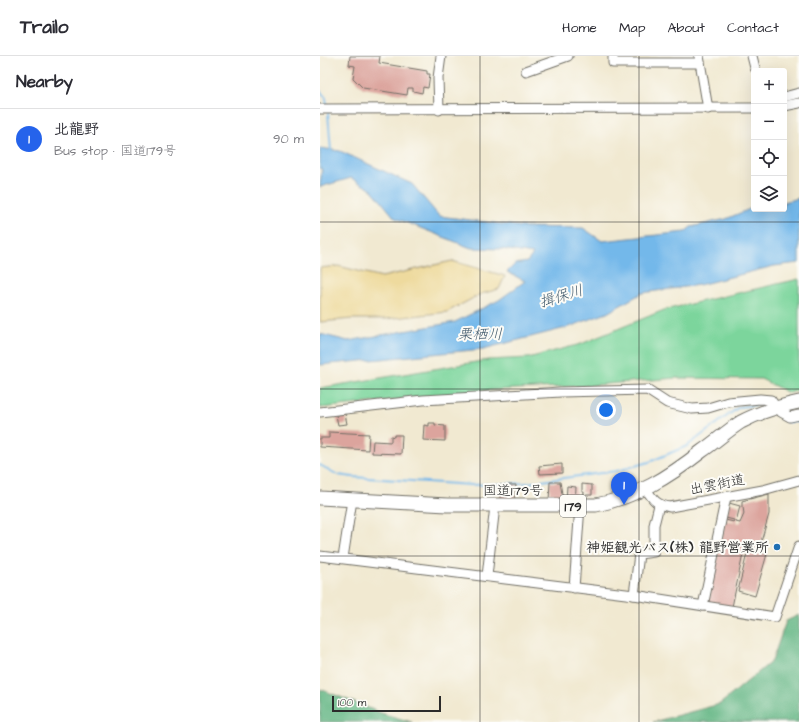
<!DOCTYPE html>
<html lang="en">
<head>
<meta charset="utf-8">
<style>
	body { margin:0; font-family:"Architects Daughter","Klee One",sans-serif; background:#f7f7f7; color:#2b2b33 }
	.controls { position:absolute; right:12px; top:12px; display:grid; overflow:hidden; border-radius:4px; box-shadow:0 4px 16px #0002 }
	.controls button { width:36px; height:36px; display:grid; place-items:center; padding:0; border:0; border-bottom:1px solid #e1e1e2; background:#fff; color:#2b2b33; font:20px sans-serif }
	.scale { position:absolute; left:12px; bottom:10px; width:109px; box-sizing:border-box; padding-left:4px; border:2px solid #2b2b2b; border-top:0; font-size:11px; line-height:14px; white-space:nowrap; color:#2b2b2b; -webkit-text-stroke:3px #fdfcf7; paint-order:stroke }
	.you { position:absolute; left:286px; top:354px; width:14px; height:14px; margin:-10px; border:3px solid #fff; border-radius:50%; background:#1a73e8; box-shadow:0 0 0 6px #1a73e833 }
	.badge { display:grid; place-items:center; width:26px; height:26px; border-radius:50%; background:#2563eb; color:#fff; font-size:13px; font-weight:700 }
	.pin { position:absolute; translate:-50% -33px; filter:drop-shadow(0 1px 2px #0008) }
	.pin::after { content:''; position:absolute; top:21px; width:14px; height:12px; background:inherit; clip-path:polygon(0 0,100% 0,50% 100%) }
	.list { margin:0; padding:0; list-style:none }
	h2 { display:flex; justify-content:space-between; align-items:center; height:52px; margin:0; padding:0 16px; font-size:17px }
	h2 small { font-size:13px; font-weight:400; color:#7c7c81 }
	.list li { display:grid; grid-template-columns:26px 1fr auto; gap:12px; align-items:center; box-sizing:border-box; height:60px; padding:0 16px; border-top:1px solid #e1e1e2 }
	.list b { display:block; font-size:15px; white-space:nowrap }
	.list p { margin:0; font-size:13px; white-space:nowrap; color:#7c7c81 }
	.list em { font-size:13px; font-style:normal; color:#7c7c81 }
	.icon { flex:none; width:22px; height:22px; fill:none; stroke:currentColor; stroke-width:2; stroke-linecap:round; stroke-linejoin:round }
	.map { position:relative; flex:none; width:479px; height:666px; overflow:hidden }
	header { display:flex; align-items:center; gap:24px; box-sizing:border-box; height:56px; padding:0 20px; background:#fff; border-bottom:1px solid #e1e1e2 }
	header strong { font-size:19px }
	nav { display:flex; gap:22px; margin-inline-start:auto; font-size:14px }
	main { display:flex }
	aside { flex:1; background:#fff }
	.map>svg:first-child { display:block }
	.green { fill:#7bd59c; stroke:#538064 }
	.forest { fill:#64b684; stroke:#487058 }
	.sand { fill:#eeda9e; stroke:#8c8264 }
	.water { fill:#73b8ea; stroke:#4f728a }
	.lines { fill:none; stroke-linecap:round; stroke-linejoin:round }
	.stream { stroke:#73b8ea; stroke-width:2 }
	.building { fill:#dca49d }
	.minor-casing { stroke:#706e65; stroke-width:11 }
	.highway-casing { stroke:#706e65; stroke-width:15 }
	.minor { stroke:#fff; stroke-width:9 }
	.highway { stroke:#fff; stroke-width:13 }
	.grid { fill:none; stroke:#2b2b2b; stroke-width:1; stroke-opacity:0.55 }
	.poi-dot { fill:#1f6fb2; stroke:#fdfcf7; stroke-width:1.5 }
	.labels { text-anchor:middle; stroke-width:4; stroke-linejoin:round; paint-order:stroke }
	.shield { fill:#fdfcf7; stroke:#6a6a68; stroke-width:1 }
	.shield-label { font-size:13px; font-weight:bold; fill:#2b2b2b }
	.street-label { font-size:14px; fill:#2b2b2b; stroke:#fdfcf7 }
	.poi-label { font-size:14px; font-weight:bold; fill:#2b2b2b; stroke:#fdfcf7; text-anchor:end }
	.water-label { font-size:15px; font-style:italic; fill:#445c6e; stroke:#fdfcf7 }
</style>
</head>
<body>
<header>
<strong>Trailo</strong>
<nav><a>Home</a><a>Map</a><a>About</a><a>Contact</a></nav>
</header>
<main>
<aside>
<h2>Nearby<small></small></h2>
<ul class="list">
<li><span class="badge">1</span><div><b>北龍野</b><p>Bus stop · 国道179号</p></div><em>90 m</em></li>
</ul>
</aside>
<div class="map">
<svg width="479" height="666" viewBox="0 0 479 666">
	<rect width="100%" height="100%" fill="#fdfcf7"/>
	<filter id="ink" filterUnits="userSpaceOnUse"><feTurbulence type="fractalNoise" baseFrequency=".025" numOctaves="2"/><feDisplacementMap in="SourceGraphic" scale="8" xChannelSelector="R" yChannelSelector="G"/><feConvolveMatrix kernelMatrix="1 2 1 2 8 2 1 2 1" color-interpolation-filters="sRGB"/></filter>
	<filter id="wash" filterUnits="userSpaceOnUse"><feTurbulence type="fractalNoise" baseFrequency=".012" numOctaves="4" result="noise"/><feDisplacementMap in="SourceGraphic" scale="16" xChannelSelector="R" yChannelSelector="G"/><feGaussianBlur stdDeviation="0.9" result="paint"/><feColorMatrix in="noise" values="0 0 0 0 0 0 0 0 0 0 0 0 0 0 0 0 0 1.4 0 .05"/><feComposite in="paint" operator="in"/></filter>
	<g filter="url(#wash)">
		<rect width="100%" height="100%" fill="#f1e9d1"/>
		<polygon class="green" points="479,223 479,334 469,337 441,323 355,322 264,330 173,334 0,352 0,332 168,304 208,302 261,288 344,254"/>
		<g class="forest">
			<polygon points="479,559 479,666 333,666 400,648 452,605 466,565"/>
			<polygon points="0,633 64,658 92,666 0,666"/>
		</g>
		<polygon class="sand" points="132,205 185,220 179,233 161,238 127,256 66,263 32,263 0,266 0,212 18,210 62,221"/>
		<polygon class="water" points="0,92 20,95 92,128 119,160 205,171 263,172 282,185 365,176 371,171 406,163 432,152 464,153 464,146 479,142 479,207 454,210 379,229 322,237 287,257 246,272 163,293 0,309 0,278 28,285 135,266 179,244 205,225 187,216 195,208 207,206 213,198 182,193 151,192 75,162 52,134 31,122 0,131 2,113 0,113"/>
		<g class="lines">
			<g class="stream">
				<polyline points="0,35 6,42 7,51"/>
				<polyline points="8,56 11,95"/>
				<polyline points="462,361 467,366 479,366"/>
				<polyline points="0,409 18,419 33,421 151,429 207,427 296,415 329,406 367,390 419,351 443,348"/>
			</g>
		</g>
		<g id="blocks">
			<g class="building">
				<polygon points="30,0 60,0 59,7 107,15 107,18 110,18 108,32 103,31 102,37 93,35 93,32 88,32 87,39 43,32 33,22 35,10 29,9"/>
				<polygon points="25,358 27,368 18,369 16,359"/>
				<polygon points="109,367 115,367 115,369 125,370 125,385 103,384 104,369 109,370"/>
				<polygon points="9,376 49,378 48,394 0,391 0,382 9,382"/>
				<polygon points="74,379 82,379 81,398 52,397 53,385 71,386 71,380 74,381"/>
				<polygon points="242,408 242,417 220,418 219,410"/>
				<polygon points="230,426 240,426 243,444 229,445"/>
				<polygon points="262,428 272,429 272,439 264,439 264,436 262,436"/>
				<polygon points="180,429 196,429 194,446 180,444"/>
				<polygon points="247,430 256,431 255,447 246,446"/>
				<polygon points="449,438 449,458 439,493 427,491 423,498 412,551 388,546 405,464 414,466 414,464 406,462 409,447 420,450 416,466 420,467 424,458 423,451 422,452 422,445"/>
				<polygon points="428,493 447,498 435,540 418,535"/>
			</g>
		</g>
	</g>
	<g filter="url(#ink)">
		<use href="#blocks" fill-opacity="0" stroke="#706e65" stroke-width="1"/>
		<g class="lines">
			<defs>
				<g id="minor">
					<polyline points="293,0 293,7 380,7"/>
					<polyline points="379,0 388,53"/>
					<polyline points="432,0 435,12"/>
					<polyline points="206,15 248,0"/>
					<polyline points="464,41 479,37"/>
					<polyline points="464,50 479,47"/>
					<polyline points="0,53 434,52"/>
					<polyline points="119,54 118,22 121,0"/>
					<polyline points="0,356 103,344 241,336 327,334 347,347 372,353 388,352 408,346 440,343 451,344 453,347"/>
					<polyline points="461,356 470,361 479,359"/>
					<path d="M326,433C333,444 337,449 350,451L443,434L479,424"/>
					<polyline points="0,500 314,539 455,561 479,490"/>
					<polyline points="23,502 32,444"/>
					<polyline points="167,520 175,450"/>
					<polyline points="254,532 260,450"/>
					<polyline points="314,539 319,498 334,496 334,469 339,449"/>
					<polyline points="383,550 406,441"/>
				</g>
				<path id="highway" d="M0,442L127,449H276C317,441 349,421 382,395C395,386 407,375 421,366C438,357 460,350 479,346"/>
			</defs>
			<use href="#minor" class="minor-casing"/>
			<use href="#highway" class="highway-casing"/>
			<use href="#minor" class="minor"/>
			<use href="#highway" class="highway"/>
		</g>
	</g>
	<path class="grid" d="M160,0V666M319,0V666M0,166H479M0,333H479M0,500H479"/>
	<circle class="poi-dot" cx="457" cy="491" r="4"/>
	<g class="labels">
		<rect class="shield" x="240" y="439" width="26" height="22" rx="3"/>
		<g class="shield-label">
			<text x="253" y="455">179</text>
		</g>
		<g class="street-label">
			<text transform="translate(397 428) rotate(-11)" y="5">出雲街道</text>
			<text x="193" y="439">国道179号</text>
		</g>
		<g class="poi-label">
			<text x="449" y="496">神姫観光バス(株) 龍野営業所</text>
		</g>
		<g class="water-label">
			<text transform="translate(241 240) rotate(-17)" y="5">揖保川</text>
			<text x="160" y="283">栗栖川</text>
		</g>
	</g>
</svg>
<div class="controls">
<button>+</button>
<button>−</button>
<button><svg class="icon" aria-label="locate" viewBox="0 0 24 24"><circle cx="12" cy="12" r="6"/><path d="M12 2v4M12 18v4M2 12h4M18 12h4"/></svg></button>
<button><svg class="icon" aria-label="layers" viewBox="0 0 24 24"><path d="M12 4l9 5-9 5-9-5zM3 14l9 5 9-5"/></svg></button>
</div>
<div class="scale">100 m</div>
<div class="you"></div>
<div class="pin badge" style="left:304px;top:449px">1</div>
</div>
</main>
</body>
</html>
